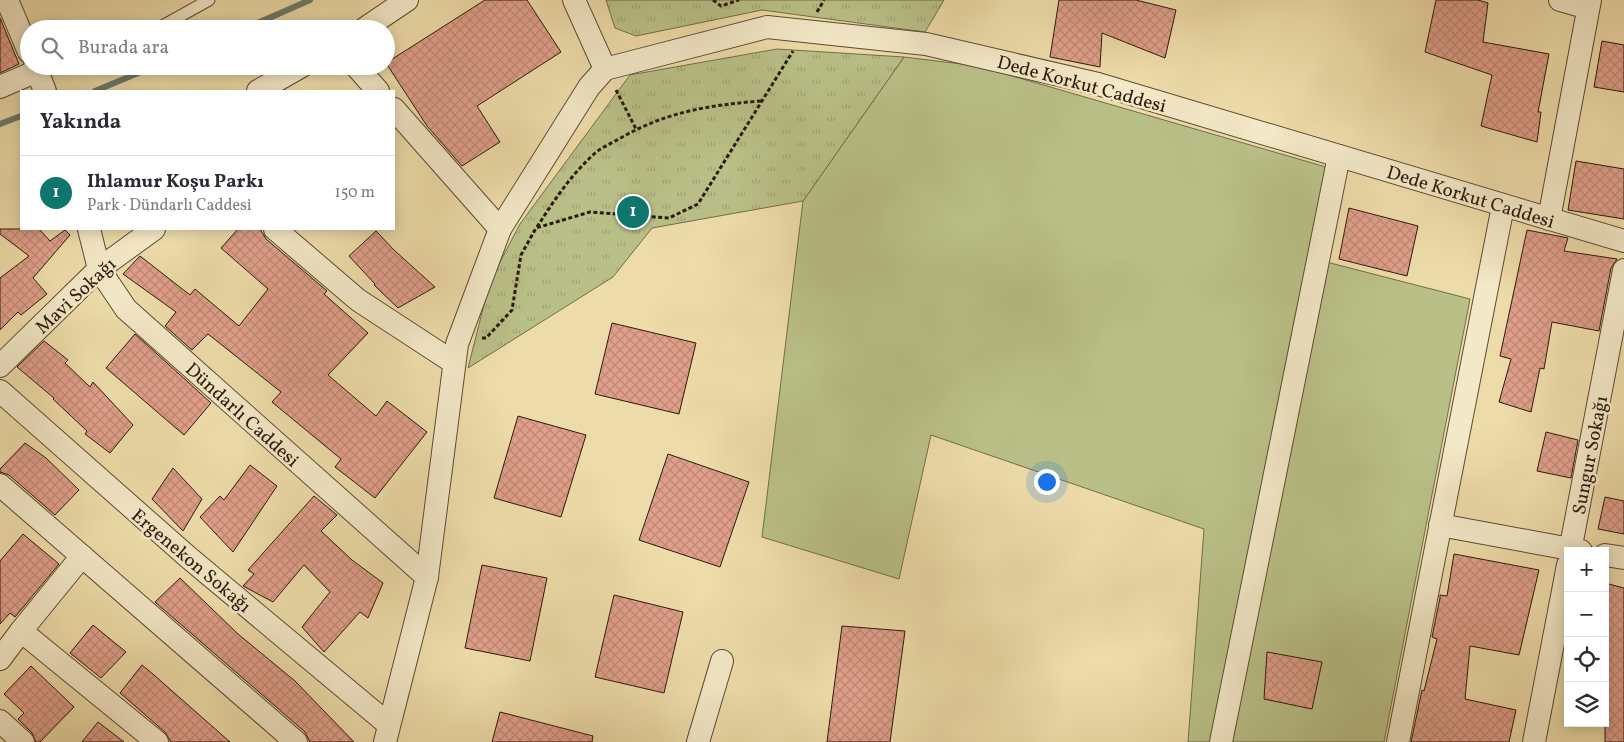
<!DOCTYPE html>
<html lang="tr">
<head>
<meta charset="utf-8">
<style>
	body { margin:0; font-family:Vollkorn,serif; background:#f2f2f3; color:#2b2b33 }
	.controls { position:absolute; right:15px; bottom:15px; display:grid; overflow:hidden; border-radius:0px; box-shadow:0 2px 12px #0003 }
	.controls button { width:45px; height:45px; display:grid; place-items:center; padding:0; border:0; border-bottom:1px solid #e1e1e2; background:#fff; color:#2b2b33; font:25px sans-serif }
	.you { position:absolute; left:1046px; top:481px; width:18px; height:18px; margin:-12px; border:4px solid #fff; border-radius:50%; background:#1a73e8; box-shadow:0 0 0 8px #1a73e833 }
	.badge { display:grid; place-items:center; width:32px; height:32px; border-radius:50%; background:#0f766e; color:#fff; font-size:16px; font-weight:700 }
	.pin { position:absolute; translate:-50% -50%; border:2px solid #fff; box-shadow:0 1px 5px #0006 }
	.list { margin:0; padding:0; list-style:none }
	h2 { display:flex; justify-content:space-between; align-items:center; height:65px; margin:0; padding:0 20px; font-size:21px }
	h2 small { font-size:16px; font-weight:400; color:#7c7c81 }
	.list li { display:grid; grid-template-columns:32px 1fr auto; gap:15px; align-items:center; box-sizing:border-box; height:75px; padding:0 20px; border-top:1px solid #e1e1e2 }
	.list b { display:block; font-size:19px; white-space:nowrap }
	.list p { margin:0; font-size:16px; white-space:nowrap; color:#7c7c81 }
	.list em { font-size:16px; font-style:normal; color:#7c7c81 }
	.icon { flex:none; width:28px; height:28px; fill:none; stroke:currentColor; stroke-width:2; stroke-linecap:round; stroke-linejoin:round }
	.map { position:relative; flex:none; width:1624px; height:742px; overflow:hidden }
	.search { position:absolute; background:#fff; box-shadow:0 2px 12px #0003; left:20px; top:20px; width:375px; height:55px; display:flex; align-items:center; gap:12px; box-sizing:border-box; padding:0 18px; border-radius:28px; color:#7c7c81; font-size:19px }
	.panel { position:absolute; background:#fff; box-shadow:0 2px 12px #0003; left:20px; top:90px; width:375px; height:140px; border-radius:0px }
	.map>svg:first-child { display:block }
	.grass { fill:#b9c087; stroke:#726d48 }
	.park { fill:url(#park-tufts); stroke:#726d48 }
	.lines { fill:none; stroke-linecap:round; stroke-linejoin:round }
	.stream { stroke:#6d7b6b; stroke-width:6 }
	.building { fill:url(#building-cross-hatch); stroke:#2c1a0a }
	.lane-casing { stroke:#5c4a32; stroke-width:13 }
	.street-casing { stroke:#5c4a32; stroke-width:24 }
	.path { stroke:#2c1a0a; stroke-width:3; stroke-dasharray:4 2.5; stroke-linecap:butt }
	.lane { stroke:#f3e8c7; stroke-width:11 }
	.street { stroke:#f3e8c7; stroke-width:22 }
	.labels { text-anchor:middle; stroke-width:5; stroke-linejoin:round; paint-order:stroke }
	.street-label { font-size:19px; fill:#2c1a0a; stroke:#f3e8c7 }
</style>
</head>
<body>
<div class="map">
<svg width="1624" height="742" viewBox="0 0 1624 742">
	<defs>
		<pattern id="park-tufts" width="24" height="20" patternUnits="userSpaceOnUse" patternTransform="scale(1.25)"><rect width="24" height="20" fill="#b9c087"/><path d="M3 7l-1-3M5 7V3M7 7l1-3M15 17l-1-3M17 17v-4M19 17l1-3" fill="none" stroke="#9fa473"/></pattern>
		<pattern id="building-cross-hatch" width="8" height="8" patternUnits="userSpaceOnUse" patternTransform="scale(1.25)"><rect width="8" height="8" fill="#e09f8a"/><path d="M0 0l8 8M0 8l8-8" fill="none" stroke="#c08876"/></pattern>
	</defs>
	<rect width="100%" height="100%" fill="#eddca9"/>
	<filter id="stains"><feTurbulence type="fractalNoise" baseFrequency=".004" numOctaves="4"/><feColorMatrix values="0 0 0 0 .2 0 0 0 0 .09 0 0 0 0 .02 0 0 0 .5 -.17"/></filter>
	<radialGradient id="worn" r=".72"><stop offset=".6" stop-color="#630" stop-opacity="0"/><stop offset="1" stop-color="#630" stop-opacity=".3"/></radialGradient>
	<polygon class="grass" points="904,57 978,66 1326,167 1311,258 1470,299 1384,742 1188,742 1204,529 931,435 899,579 762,537 803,201"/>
	<g class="park">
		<polygon points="606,0 944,0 925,32 762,10 636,36 615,28"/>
		<polygon points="777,49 904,57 803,201 652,228 613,277 468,368 490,281 520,224 630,75"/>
	</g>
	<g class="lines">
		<g class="stream">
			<polyline points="244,29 310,0"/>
			<polyline points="95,91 155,66"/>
			<polyline points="0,124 21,116"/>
		</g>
	</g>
	<g class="building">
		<polygon points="485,0 527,0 561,52 477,106 500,142 462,166 427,126 386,63"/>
		<polygon points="1059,0 1136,0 1176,10 1165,58 1102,33 1100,67 1050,57"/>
		<polygon points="1436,0 1478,0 1488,3 1483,42 1549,54 1538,112 1541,112 1537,142 1481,126 1492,75 1425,52"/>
		<polygon points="0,18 19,64 0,73"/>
		<polygon points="1602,41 1624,45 1624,92 1594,87"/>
		<polygon points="1576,161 1624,169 1624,219 1568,210"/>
		<polygon points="1349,208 1418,226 1407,276 1339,259"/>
		<polygon points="0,229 39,229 50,241 65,230 70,235 33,278 47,294 21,315 18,312 0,330 0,278 29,256 0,234"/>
		<polygon points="238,229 260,229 266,239 327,291 324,294 368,333 328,375 376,416 387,401 427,432 375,498 335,467 341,459 272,402 281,392 208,334 192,350 165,326 176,312 123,274 140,256 190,295 195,289 239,326 268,289 221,248"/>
		<polygon points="1527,230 1568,238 1564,251 1617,259 1611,268 1599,331 1552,322 1544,369 1540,368 1531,412 1499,402 1511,359 1500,356"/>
		<polygon points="376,231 394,250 435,287 398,308 374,285 375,284 349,256"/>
		<polygon points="612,323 696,343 679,414 595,394"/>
		<polygon points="135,334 211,403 184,435 106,368"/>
		<polygon points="44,341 68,360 65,363 90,387 93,382 133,425 110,453 85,434 87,431 53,399 54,398 17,367"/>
		<polygon points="518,416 586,435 561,517 494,498"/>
		<polygon points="1546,432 1578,440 1571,478 1537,471"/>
		<polygon points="25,443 46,458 79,490 55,515 9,475 0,472 0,469"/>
		<polygon points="668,454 749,482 720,567 639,540"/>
		<polygon points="250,465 277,486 233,552 200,517 220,496 224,500"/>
		<polygon points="173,468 202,499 183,531 152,499"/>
		<polygon points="314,496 337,515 321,531 352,560 383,583 368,618 360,612 324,652 302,627 330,592 304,565 273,602 243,586 254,574 248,570"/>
		<polygon points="1605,497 1624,501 1624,534 1598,529"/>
		<polygon points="23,534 59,564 15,617 10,613 0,624 0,561"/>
		<polygon points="1454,554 1539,570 1519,655 1470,646 1465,699 1516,710 1509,742 1411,742 1422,690 1424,691 1437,639 1432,637 1440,598 1440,595 1447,596"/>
		<polygon points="482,565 547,578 530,661 465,648"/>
		<polygon points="180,578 238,634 295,681 354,742 310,742 305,732 155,602"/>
		<polygon points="1605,583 1624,588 1624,742 1605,742"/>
		<polygon points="614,595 683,612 664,693 595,677"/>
		<polygon points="93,625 126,652 101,678 70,653"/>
		<polygon points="842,626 905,631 890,742 827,742"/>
		<polygon points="1267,652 1322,662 1312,709 1264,699"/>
		<polygon points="142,665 154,675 230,742 171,742 165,732 120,693"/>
		<polygon points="31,666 74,707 40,742 36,742 32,733 18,719 24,713 4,694"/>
		<polygon points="500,712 593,736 592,742 492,742"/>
		<polygon points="98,722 124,742 82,742"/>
	</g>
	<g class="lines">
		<defs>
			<g id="lane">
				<polyline points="157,29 209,0"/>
				<polyline points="37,71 53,66"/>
			</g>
			<g id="street">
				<polyline points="7,0 29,52"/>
				<polyline points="574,0 605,69 767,27 926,44 1098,84 1624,241"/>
				<polyline points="1560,0 1588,8"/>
				<polyline points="364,29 407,0"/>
				<polyline points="35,66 45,91"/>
				<polyline points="356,66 378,91"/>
				<polyline points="0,87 37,71"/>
				<polyline points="258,91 302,66"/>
				<polyline points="394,109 500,229 589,87 605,69"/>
				<polyline points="1549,219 1590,0"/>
				<polyline points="89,229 99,269 126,309 427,577 385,742"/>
				<polyline points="275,229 358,300 453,362"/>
				<polyline points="0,366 99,269 154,229"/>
				<polyline points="0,391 188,557 388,724"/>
				<polyline points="0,485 296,742"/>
				<polyline points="1440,525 1581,551"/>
				<polyline points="1570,551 1624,270"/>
				<polyline points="1605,555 1624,558"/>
				<polyline points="82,556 21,631 157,742"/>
				<polyline points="427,577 457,344 500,229"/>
				<polyline points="0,659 21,631"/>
				<polyline points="0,721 23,742"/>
				<polyline points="698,742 722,661"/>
				<polyline points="1221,742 1339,156"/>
				<polyline points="1398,742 1503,206"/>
				<polyline points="1534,742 1568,565"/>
			</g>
		</defs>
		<use href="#lane" class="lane-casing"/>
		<use href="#street" class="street-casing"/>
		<g class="path">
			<polyline points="713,0 721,6 739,0"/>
			<polyline points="817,12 824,0"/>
			<polyline points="616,90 636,129"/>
			<path d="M537,227C553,202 570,176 593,155C600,148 610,144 619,139C665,112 709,105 761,101"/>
			<polyline points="482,338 486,338 512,310 521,255 536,228 590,212 669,218 698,204 793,51"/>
		</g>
		<use href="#lane" class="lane"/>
		<use href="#street" class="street"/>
	</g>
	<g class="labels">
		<g class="street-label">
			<text transform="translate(1082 83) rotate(15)" y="7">Dede Korkut Caddesi</text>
			<text transform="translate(1471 196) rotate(17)" y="7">Dede Korkut Caddesi</text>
			<text transform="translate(75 295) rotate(-43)" y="7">Mavi Sokağı</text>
			<text transform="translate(243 414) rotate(42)" y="7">Dündarlı Caddesi</text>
			<text transform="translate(1589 455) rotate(-79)" y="7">Sungur Sokağı</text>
			<text transform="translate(192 560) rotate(40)" y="7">Ergenekon Sokağı</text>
		</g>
	</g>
	<rect width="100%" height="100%" filter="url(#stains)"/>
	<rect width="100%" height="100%" fill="url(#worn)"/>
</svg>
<div class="controls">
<button>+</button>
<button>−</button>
<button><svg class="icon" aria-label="locate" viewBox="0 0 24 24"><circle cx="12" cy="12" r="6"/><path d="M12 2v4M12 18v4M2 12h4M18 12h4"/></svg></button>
<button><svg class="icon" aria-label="layers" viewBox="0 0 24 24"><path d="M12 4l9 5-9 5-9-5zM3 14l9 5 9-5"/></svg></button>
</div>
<div class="you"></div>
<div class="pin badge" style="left:633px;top:212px">1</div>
<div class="search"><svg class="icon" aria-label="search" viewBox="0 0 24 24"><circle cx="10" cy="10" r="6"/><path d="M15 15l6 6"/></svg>Burada ara</div>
<section class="panel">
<h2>Yakında<small></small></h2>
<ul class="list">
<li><span class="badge">1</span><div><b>Ihlamur Koşu Parkı</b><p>Park · Dündarlı Caddesi</p></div><em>150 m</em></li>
</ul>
</section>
</div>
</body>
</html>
